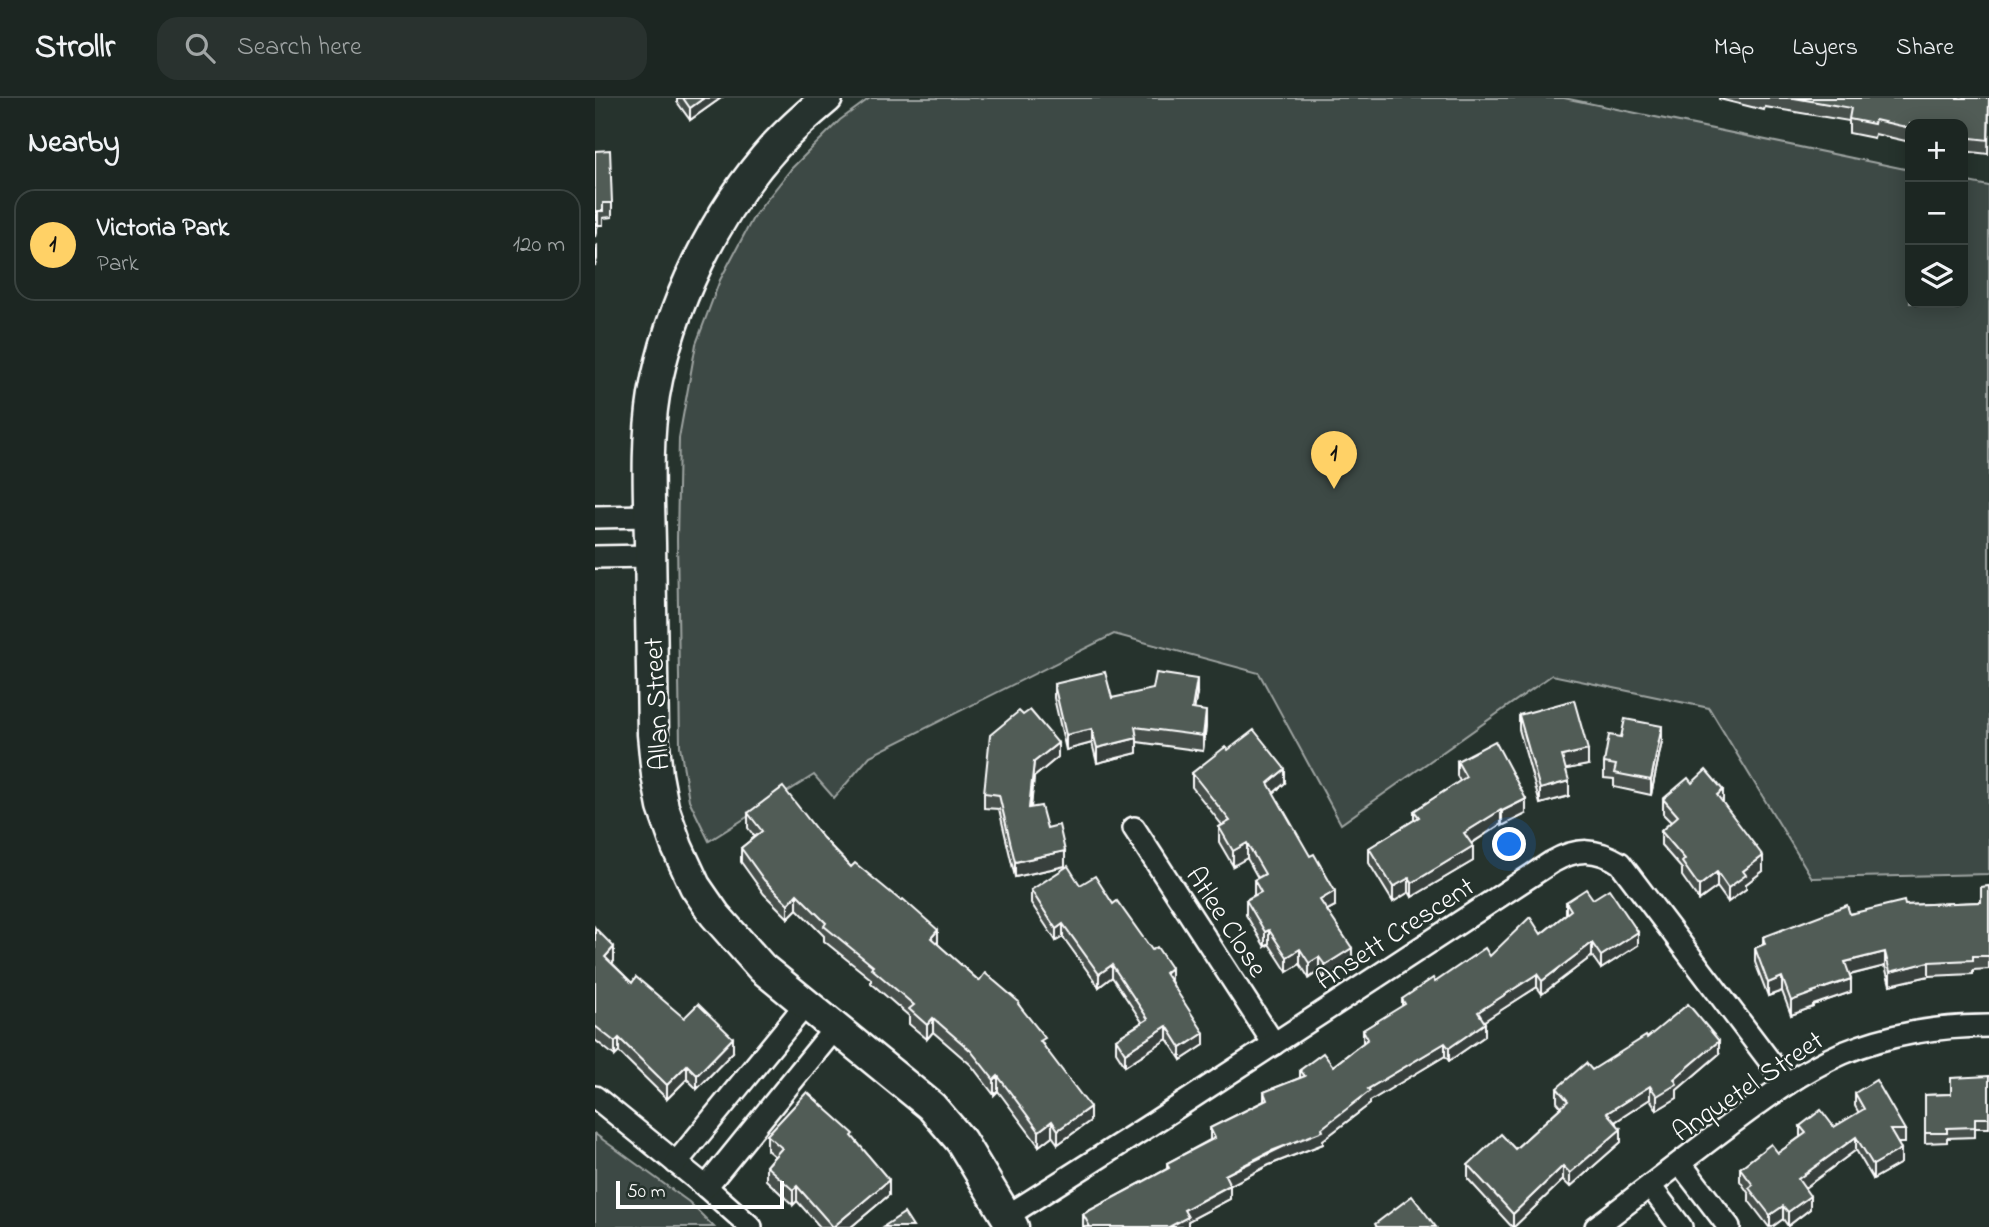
<!DOCTYPE html>
<html lang="en">
<head>
<meta charset="utf-8">
<style>
	body { margin:0; font-family:"Indie Flower",sans-serif; background:#29322f; color:#f1f3f6 }
	.controls { position:absolute; right:21px; top:21px; display:grid; overflow:hidden; border-radius:14px; box-shadow:0 4px 18px #0003 }
	.controls button { width:63px; height:63px; display:grid; place-items:center; padding:0; border:0; border-bottom:2px solid #3a4340; background:#1c2622; color:#f1f3f6; font:35px sans-serif }
	.scale { position:absolute; left:21px; bottom:18px; width:168px; box-sizing:border-box; padding-left:7px; border:4px solid #fff; border-top:0; font-size:19px; line-height:24px; white-space:nowrap; color:#fff; -webkit-text-stroke:5px #26332d; paint-order:stroke }
	.you { position:absolute; left:915px; top:747px; width:24px; height:24px; margin:-18px; border:5px solid #fff; border-radius:50%; background:#1a73e8; box-shadow:0 0 0 10px #1a73e833 }
	.badge { display:grid; place-items:center; width:46px; height:46px; border-radius:50%; background:#ffd166; color:#111; font-size:23px; font-weight:700 }
	.pin { position:absolute; translate:-50% -58px; filter:drop-shadow(0 2px 4px #0008) }
	.pin::after { content:''; position:absolute; top:37px; width:24px; height:21px; background:inherit; clip-path:polygon(0 0,100% 0,50% 100%) }
	.list { margin:0; padding:0; list-style:none }
	h2 { display:flex; justify-content:space-between; align-items:center; height:91px; margin:0; padding:0 28px; font-size:30px }
	h2 small { font-size:23px; font-weight:400; color:#a0a5a5 }
	.list li { display:grid; grid-template-columns:46px 1fr auto; gap:21px; align-items:center; box-sizing:border-box; height:112px; margin:0 14px 14px; padding:0 14px; border:2px solid #3a4340; border-radius:21px }
	.list b { display:block; font-size:26px; white-space:nowrap }
	.list p { margin:0; font-size:23px; white-space:nowrap; color:#a0a5a5 }
	.list em { font-size:23px; font-style:normal; color:#a0a5a5 }
	.icon { flex:none; width:38px; height:38px; fill:none; stroke:currentColor; stroke-width:2; stroke-linecap:round; stroke-linejoin:round }
	.map { position:relative; flex:none; width:1394px; height:1129px; overflow:hidden }
	header { display:flex; align-items:center; gap:42px; box-sizing:border-box; height:98px; padding:0 35px; background:#1c2622; border-bottom:2px solid #3a4340 }
	header strong { font-size:33px }
	nav { display:flex; gap:38px; margin-inline-start:auto; font-size:24px }
	.search { width:490px; height:63px; background:#29322f; display:flex; align-items:center; gap:18px; box-sizing:border-box; padding:0 24px; border-radius:21px; color:#a0a5a5; font-size:26px }
	main { display:flex }
	aside { flex:1; background:#1c2622 }
	.map>svg:first-child { display:block }
	.green { fill:#3e4944; stroke:#9ea4a2; stroke-width:2 }
	.lines { fill:none; stroke-linecap:round; stroke-linejoin:round }
	.street-casing { stroke:#fff; stroke-width:26 }
	.secondary-casing { stroke:#fff; stroke-width:35 }
	.street { stroke:#26332d; stroke-width:21 }
	.secondary { stroke:#26332d; stroke-width:30 }
	.wall { fill:#464f4b; stroke:#fff; stroke-width:2 }
	.shaded-wall { fill:#39403d; stroke:#fff; stroke-width:2 }
	.building { fill:#515c57; stroke:#fff; stroke-width:2 }
	.labels { text-anchor:middle; stroke-width:5; stroke-linejoin:round; paint-order:stroke }
	.street-label { font-size:28px; fill:#fff; stroke:#26332d }
</style>
</head>
<body>
<header>
<strong>Strollr</strong>
<div class="search"><svg class="icon" aria-label="search" viewBox="0 0 24 24"><circle cx="10" cy="10" r="6"/><path d="M15 15l6 6"/></svg>Search here</div>
<nav><a>Map</a><a>Layers</a><a>Share</a></nav>
</header>
<main>
<aside>
<h2>Nearby<small></small></h2>
<ul class="list">
<li><span class="badge">1</span><div><b>Victoria Park</b><p>Park</p></div><em>120 m</em></li>
</ul>
</aside>
<div class="map">
<svg width="1394" height="1129" viewBox="0 0 1394 1129">
	<rect width="100%" height="100%" fill="#26332d"/>
	<filter id="ink" filterUnits="userSpaceOnUse"><feTurbulence type="fractalNoise" baseFrequency=".0143" numOctaves="2"/><feDisplacementMap in="SourceGraphic" scale="14" xChannelSelector="R" yChannelSelector="G"/><feConvolveMatrix kernelMatrix="1 2 1 2 8 2 1 2 1" color-interpolation-filters="sRGB"/></filter>
	<g filter="url(#ink)">
		<g class="green">
			<polygon points="275,0 969,0 1315,72 1315,205 1368,205 1368,83 1394,88 1394,776 1217,780 1114,610 957,577 746,726 664,575 519,536 275,658 239,700 219,677 114,743 94,702 85,648 82,441 84,340 101,246 125,182 159,118 197,70 245,22"/>
			<polygon points="0,1036 94,1104 119,1129 0,1129"/>
		</g>
		<g class="lines">
			<defs>
				<g id="street">
					<polyline points="0,419 54,418"/>
					<polyline points="0,459 55,458"/>
					<polyline points="539,730 679,946"/>
					<polyline points="0,999 111,1089 156,1129"/>
					<polyline points="81,1065 211,906"/>
					<polyline points="1085,1065 1134,1129"/>
					<polyline points="1055,1088 1086,1129"/>
					<polyline points="111,1089 241,929"/>
					<path d="M412,1118L552,1029L957,764C982,750 1001,750 1025,765L1192,986"/>
					<path d="M1001,1129C1044,1096 1088,1062 1132,1029C1168,1002 1206,973 1248,955C1294,936 1345,928 1394,928"/>
				</g>
				<path id="secondary" d="M232,0C214,15 197,30 181,47C121,113 74,209 59,297C51,346 54,396 55,445C56,509 57,572 58,636L62,677L68,709L82,749L100,788L120,817L167,870L336,1008L366,1043L418,1129"/>
			</defs>
			<use href="#street" class="street-casing"/>
			<use href="#secondary" class="secondary-casing"/>
			<use href="#street" class="street"/>
			<use href="#secondary" class="secondary"/>
		</g>
		<g class="wall">
			<polygon points="82,0 126,0 95,22 82,4"/>
			<polygon points="1124,0 1394,0 1393,56 1368,53 1368,26 1315,26 1315,44 1280,36 1279,40 1254,35 1254,23 1170,9 1169,12 1124,1"/>
			<polygon points="0,53 17,105 17,119 8,120 8,127 3,127"/>
			<polygon points="459,586 517,600 602,595 599,611 611,628 608,653 542,644 542,655 502,665 497,645 471,652 459,600"/>
			<polygon points="924,617 993,667 971,671 974,698 945,706 924,631"/>
			<polygon points="1026,639 1067,643 1056,697 1019,689 1019,681 1009,680 1009,665"/>
			<polygon points="633,652 690,685 678,695 740,808 732,812 757,864 730,882 724,873 714,880 705,866 692,874 674,846 670,849 651,817 651,802 659,797 659,782 663,780 652,760 638,768 624,744 624,729 627,727 597,689 597,675"/>
			<polygon points="463,659 439,679 436,710 452,730 470,768 420,779 404,711 389,710 389,695"/>
			<polygon points="862,663 931,716 907,728 906,726 876,746 878,763 817,799 814,794 798,804 774,765 774,750 819,722 819,713 865,683 862,678"/>
			<polygon points="1068,701 1128,705 1168,773 1151,786 1151,791 1133,804 1122,789 1104,802 1087,778 1087,771 1066,747 1066,733 1076,724 1068,716"/>
			<polygon points="153,715 228,740 256,769 384,883 424,907 495,1023 463,1046 457,1038 444,1048 403,993 399,997 376,967 338,934 332,941 314,926 314,918 276,885 276,881 229,843 229,838 202,811 193,820 169,796 146,764 146,750 160,739 153,730"/>
			<polygon points="485,787 518,806 576,883 609,947 586,962 572,941 530,968 521,954 521,941 547,924 517,879 504,889 468,839 461,843 436,805 436,792"/>
			<polygon points="1394,788 1394,871 1378,872 1378,876 1334,878 1295,887 1290,868 1255,877 1256,894 1218,907 1218,909 1196,917 1187,893 1173,898 1160,864 1160,850 1168,847 1168,839 1255,816 1310,807 1386,804"/>
			<polygon points="998,801 1043,847 1006,871 997,858 947,896 942,889 889,923 890,938 854,963 850,958 775,1003 775,1006 728,1042 728,1046 674,1067 635,1087 635,1101 593,1123 593,1129 488,1129 488,1116 572,1071 572,1065 615,1042 615,1030 669,1003 669,994 705,980 705,972 738,968 768,945 768,932 807,909 807,901 895,858 946,836 971,816 971,804"/>
			<polygon points="0,830 19,863 17,865 37,885 138,954 102,991 92,981 72,1001 24,954 20,958 0,942"/>
			<polygon points="1052,940 1124,956 1082,992 1082,1000 1062,1012 1055,1001 1020,1024 1026,1044 975,1089 968,1082 919,1129 917,1129 873,1081 873,1067 920,1051 966,1009 962,1004 962,990 997,972"/>
			<polygon points="1394,978 1394,1030 1380,1030 1380,1039 1352,1040 1352,1044 1330,1045 1330,997 1356,996"/>
			<polygon points="1260,995 1310,1032 1310,1045 1303,1045 1306,1065 1278,1081 1261,1052 1209,1090 1215,1111 1193,1128 1188,1121 1177,1129 1174,1129 1154,1103 1154,1096 1145,1083 1145,1070 1183,1055 1205,1039 1205,1028 1239,1029 1264,1015 1260,1008"/>
			<polygon points="172,1037 259,1041 294,1097 256,1129 225,1129 202,1103 198,1107 171,1082 171,1068 179,1058 172,1052"/>
		</g>
		<g class="shaded-wall">
			<polygon points="109,0 126,0 95,22 95,10"/>
			<polygon points="3,113 3,127 0,139 0,124"/>
			<polygon points="2,146 2,161 0,168 0,153"/>
			<polygon points="602,581 602,595 597,626 597,611"/>
			<polygon points="611,613 611,628 608,653 608,638"/>
			<polygon points="1067,628 1067,643 1056,697 1056,682"/>
			<polygon points="497,631 497,645 471,652 471,637"/>
			<polygon points="542,640 542,655 502,665 502,650"/>
			<polygon points="463,645 463,659 439,679 434,725 434,710 439,664"/>
			<polygon points="993,652 993,667 967,672 967,658"/>
			<polygon points="690,671 690,685 673,700 673,685"/>
			<polygon points="974,683 974,698 945,706 945,691"/>
			<polygon points="1128,692 1128,707 1122,697"/>
			<polygon points="931,701 931,716 907,728 907,713"/>
			<polygon points="906,712 906,726 869,750 869,735"/>
			<polygon points="652,745 652,760 638,768 638,753"/>
			<polygon points="878,748 878,763 817,799 817,785"/>
			<polygon points="470,753 470,768 420,779 420,764"/>
			<polygon points="1168,758 1168,773 1151,786 1151,791 1133,804 1133,790 1148,773"/>
			<polygon points="1122,774 1122,789 1104,802 1104,788"/>
			<polygon points="814,780 814,794 798,804 798,789"/>
			<polygon points="740,793 740,808 725,816 725,802"/>
			<polygon points="202,796 202,811 193,820 193,806"/>
			<polygon points="468,826 468,839 461,843 461,831"/>
			<polygon points="343,832 343,847 336,840"/>
			<polygon points="674,832 674,846 670,849 670,834"/>
			<polygon points="1043,834 1043,847 1006,871 1006,858"/>
			<polygon points="997,845 997,858 947,896 947,883"/>
			<polygon points="19,849 19,863 10,873 10,859"/>
			<polygon points="757,850 757,864 730,882 730,867"/>
			<polygon points="705,851 705,866 692,874 692,859"/>
			<polygon points="1290,854 1290,868 1250,878 1250,864"/>
			<polygon points="724,859 724,873 714,880 714,865"/>
			<polygon points="1334,864 1334,878 1295,887 1295,874"/>
			<polygon points="517,867 517,879 504,889 504,876"/>
			<polygon points="576,870 576,883 570,875"/>
			<polygon points="942,876 942,889 883,927 883,914"/>
			<polygon points="1187,879 1187,893 1173,898 1173,885"/>
			<polygon points="1256,881 1256,894 1218,907 1218,909 1196,917 1196,903 1217,894"/>
			<polygon points="338,920 338,934 332,941 332,927"/>
			<polygon points="890,925 890,938 854,963 854,950"/>
			<polygon points="572,928 572,941 530,968 530,955"/>
			<polygon points="609,935 609,947 586,962 586,950"/>
			<polygon points="24,940 24,954 20,958 20,944"/>
			<polygon points="138,940 138,954 102,991 102,977"/>
			<polygon points="1124,943 1124,956 1082,992 1082,1000 1062,1012 1062,998 1079,981"/>
			<polygon points="850,945 850,958 775,1003 775,1006 728,1042 728,1046 674,1067 630,1090 630,1077 727,1030 773,991"/>
			<polygon points="92,967 92,981 72,1001 72,987"/>
			<polygon points="403,978 403,993 399,997 399,982"/>
			<polygon points="1055,988 1055,1001 1012,1029 1012,1015"/>
			<polygon points="495,1009 495,1023 463,1046 463,1032"/>
			<polygon points="457,1023 457,1038 444,1048 444,1033"/>
			<polygon points="1026,1031 1026,1044 975,1089 975,1075"/>
			<polygon points="1261,1039 1261,1052 1203,1095 1203,1081"/>
			<polygon points="1306,1051 1306,1065 1278,1081 1278,1067"/>
			<polygon points="968,1068 968,1082 919,1129 918,1129 918,1116"/>
			<polygon points="294,1082 294,1097 256,1129 238,1129"/>
			<polygon points="635,1087 635,1101 593,1123 593,1129 574,1129 589,1112"/>
			<polygon points="202,1088 202,1103 198,1107 198,1092"/>
			<polygon points="1215,1098 1215,1111 1193,1128 1193,1114"/>
			<polygon points="1188,1108 1188,1121 1177,1129 1175,1129 1175,1117"/>
		</g>
		<g class="building">
			<polygon points="88,0 109,0 95,10"/>
			<polygon points="1199,0 1394,0 1393,42 1368,39 1368,26 1315,26 1315,30 1280,22 1279,26 1254,21 1256,10"/>
			<polygon points="15,52 17,105 8,105 8,113 3,113 0,124 0,53"/>
			<polygon points="510,574 517,600 558,591 561,575 602,581 597,611 611,613 608,638 540,629 542,640 502,650 497,631 471,637 459,586"/>
			<polygon points="979,602 993,652 967,658 974,683 945,691 924,617"/>
			<polygon points="435,612 463,645 439,664 434,710 446,708 452,730 464,727 470,753 420,764 404,697 389,695 395,637 424,613 428,617"/>
			<polygon points="1030,621 1067,628 1056,682 1019,675 1021,667 1009,665 1014,637 1026,639"/>
			<polygon points="659,632 690,671 673,685 715,758 719,756 740,793 725,802 757,850 730,867 724,859 714,865 705,851 692,859 674,832 670,834 651,802 666,794 659,782 670,776 652,745 638,753 624,729 635,723 597,675 630,649 633,652"/>
			<polygon points="900,643 931,701 907,713 906,712 869,735 878,748 817,785 814,780 798,789 774,750 824,719 819,713 871,679 862,663"/>
			<polygon points="1111,672 1128,692 1122,697 1168,758 1148,773 1151,777 1133,790 1122,774 1104,788 1087,764 1090,761 1066,733 1083,718 1068,701 1093,680 1097,685"/>
			<polygon points="188,689 228,740 256,769 260,765 306,803 308,801 343,832 336,840 384,883 390,875 424,904 423,906 450,940 445,943 495,1009 463,1032 457,1023 444,1033 403,978 399,982 376,953 338,920 332,927 314,911 319,907 276,870 278,868 229,828 231,825 202,796 193,806 169,782 146,750 167,733 153,715"/>
			<polygon points="473,768 485,787 500,778 518,806 522,803 557,852 562,849 576,870 570,875 609,935 586,950 572,928 530,955 521,941 553,921 517,867 504,876 468,826 461,831 436,792"/>
			<polygon points="1394,788 1394,858 1378,858 1378,862 1334,864 1295,874 1290,854 1250,864 1256,881 1217,894 1218,895 1196,903 1187,879 1173,885 1160,850 1170,846 1168,839 1252,807 1255,816 1309,803 1310,807 1386,804 1386,789"/>
			<polygon points="991,791 998,801 1014,791 1043,834 1006,858 997,845 947,883 942,876 883,914 890,925 854,950 850,945 773,991 775,993 727,1030 728,1033 674,1054 630,1077 635,1087 589,1112 593,1119 574,1129 495,1129 488,1116 574,1070 572,1065 620,1040 615,1030 672,1002 669,994 710,978 705,972 728,955 738,968 773,941 768,932 810,906 807,901 838,880 840,884 890,850 895,858 935,819 946,836 976,812 971,804"/>
			<polygon points="0,830 19,849 10,859 37,885 41,879 89,920 103,906 138,940 102,977 92,967 72,987 24,940 20,944 0,928"/>
			<polygon points="1093,906 1124,943 1079,981 1082,986 1062,998 1055,988 1012,1015 1026,1031 975,1075 968,1068 918,1116 873,1067 906,1036 920,1051 973,1003 962,990 991,965 997,972 1051,938 1052,940"/>
			<polygon points="1394,978 1394,1020 1380,1020 1380,1029 1352,1030 1352,1035 1330,1035 1330,997 1356,996 1356,980"/>
			<polygon points="1281,982 1310,1032 1295,1032 1306,1051 1278,1067 1261,1039 1203,1081 1215,1098 1193,1114 1188,1108 1175,1117 1154,1090 1158,1087 1145,1070 1176,1046 1183,1055 1211,1035 1205,1028 1226,1012 1239,1029 1269,1011 1260,995"/>
			<polygon points="212,994 259,1036 257,1038 294,1082 238,1129 202,1088 198,1092 171,1068 187,1050 172,1037"/>
			<polygon points="817,1098 841,1129 782,1129 780,1126"/>
			<polygon points="309,1115 318,1129 288,1129"/>
		</g>
	</g>
	<g class="labels">
		<g class="street-label">
			<text transform="translate(60 606) rotate(-93)" y="10">Allan Street</text>
			<text transform="translate(633 823) rotate(57)" y="10">Atlee Close</text>
			<text transform="translate(799 834) rotate(-33)" y="10">Ansett Crescent</text>
			<text transform="translate(1152 987) rotate(-34)" y="10">Anquetel Street</text>
		</g>
	</g>
</svg>
<div class="controls">
<button>+</button>
<button>−</button>
<button><svg class="icon" aria-label="layers" viewBox="0 0 24 24"><path d="M12 4l9 5-9 5-9-5zM3 14l9 5 9-5"/></svg></button>
</div>
<div class="scale">50 m</div>
<div class="you"></div>
<div class="pin badge" style="left:739px;top:391px">1</div>
</div>
</main>
</body>
</html>
